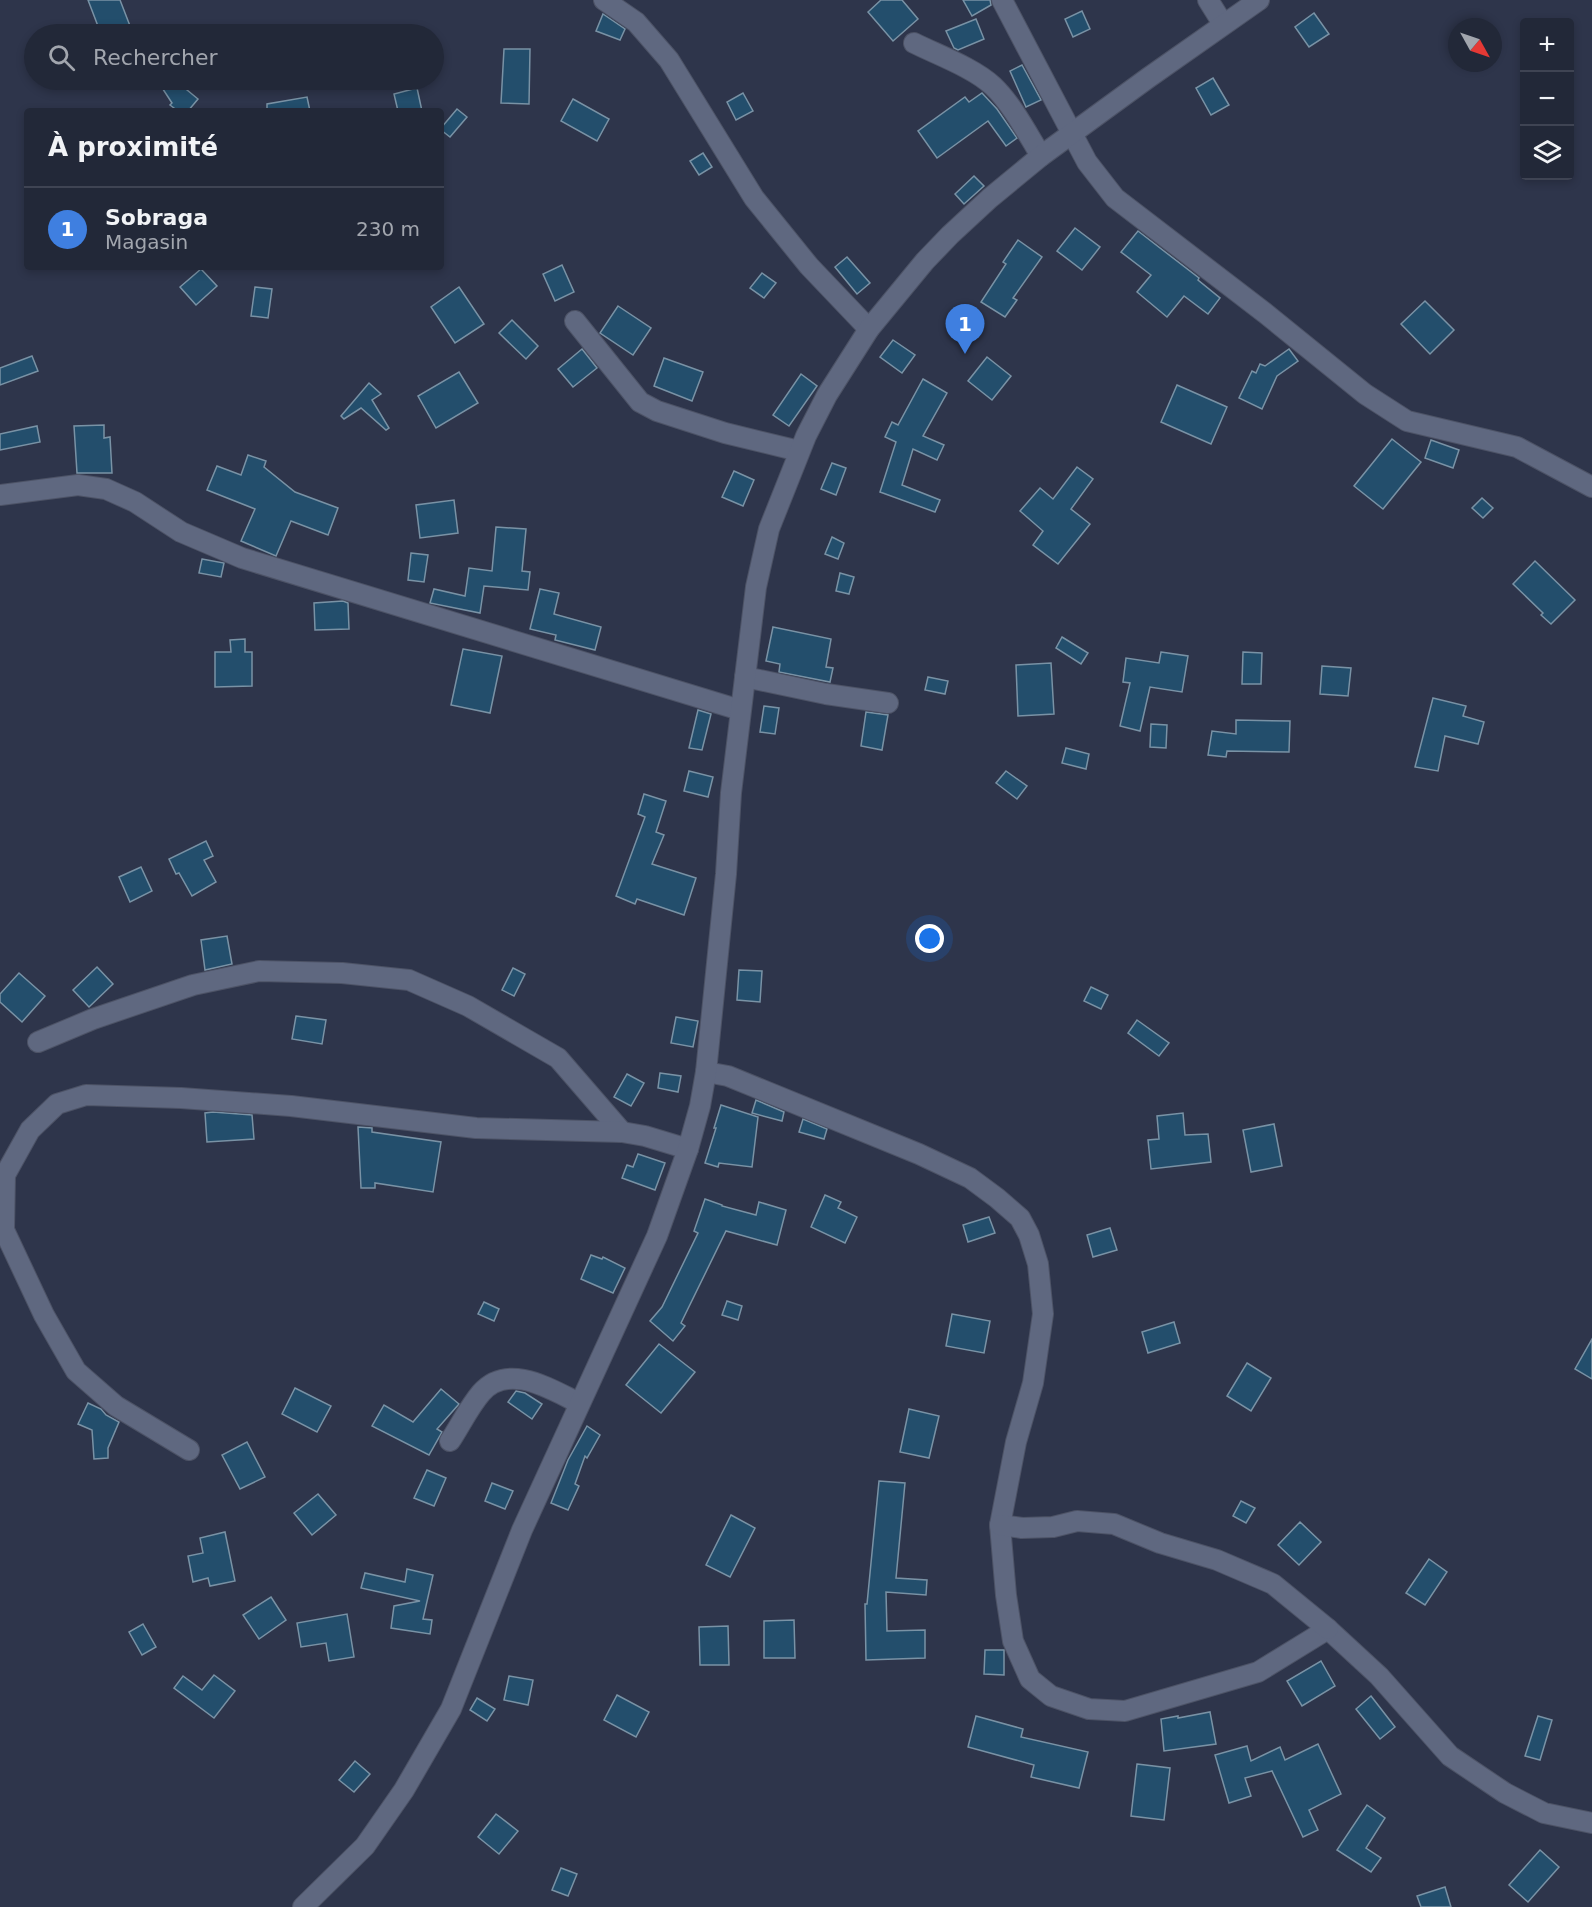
<!DOCTYPE html>
<html lang="fr">
<head>
<meta charset="utf-8">
<style>
	body { margin:0; font-family:"DejaVu Sans",sans-serif; background:#2a3040; color:#f1f3f6 }
	.controls { position:absolute; right:18px; top:18px; display:grid; overflow:hidden; border-radius:6px; box-shadow:0 3px 9px #0003 }
	.controls button { width:54px; height:54px; display:grid; place-items:center; padding:0; border:0; border-bottom:2px solid #3f4453; background:#222838; color:#f1f3f6; font:30px sans-serif }
	.compass { position:absolute; left:1448px; top:18px; width:54px; height:54px; border-radius:50%; background:#222838; box-shadow:0 3px 9px #0003; rotate:130deg }
	.you { position:absolute; left:930px; top:939px; width:21px; height:21px; margin:-15px; border:4px solid #fff; border-radius:50%; background:#1a73e8; box-shadow:0 0 0 9px #1a73e833 }
	.badge { display:grid; place-items:center; width:39px; height:39px; border-radius:50%; background:#1a73e8; color:#fff; font-size:20px; font-weight:700 }
	.pin { position:absolute; translate:-50% -50px; filter:drop-shadow(0 2px 3px #0008) }
	.pin::after { content:''; position:absolute; top:32px; width:21px; height:18px; background:inherit; clip-path:polygon(0 0,100% 0,50% 100%) }
	.list { margin:0; padding:0; list-style:none }
	h2 { display:flex; justify-content:space-between; align-items:center; height:78px; margin:0; padding:0 24px; font-size:26px }
	h2 small { font-size:20px; font-weight:400; color:#a2a6ae }
	.list li { display:grid; grid-template-columns:39px 1fr auto; gap:18px; align-items:center; box-sizing:border-box; height:84px; padding:0 24px; border-top:2px solid #3f4453 }
	.list b { display:block; font-size:22px; white-space:nowrap }
	.list p { margin:0; font-size:20px; white-space:nowrap; color:#a2a6ae }
	.list em { font-size:20px; font-style:normal; color:#a2a6ae }
	.icon { flex:none; width:33px; height:33px; fill:none; stroke:currentColor; stroke-width:2; stroke-linecap:round; stroke-linejoin:round }
	.map { position:relative; flex:none; width:1592px; height:1907px; overflow:hidden }
	.search { position:absolute; background:#222838; box-shadow:0 3px 9px #0003; left:24px; top:24px; width:420px; height:66px; display:flex; align-items:center; gap:15px; box-sizing:border-box; padding:0 21px; border-radius:33px; color:#a2a6ae; font-size:22px }
	.panel { position:absolute; background:#222838; box-shadow:0 3px 9px #0003; left:24px; top:108px; width:420px; height:162px; border-radius:6px }
	.map>svg:first-child { display:block }
	.building { fill:#234e6c; stroke:#7992a5; stroke-width:1.5 }
	.lines { fill:none; stroke-linecap:round; stroke-linejoin:round }
	.minor-casing { stroke:#4d5366; stroke-width:22 }
	.minor { stroke:#5f6880; stroke-width:20 }
</style>
</head>
<body>
<div class="map">
<svg width="1592" height="1907" viewBox="0 0 1592 1907">
	<rect width="100%" height="100%" fill="#2e354b"/>
	<g class="building">
		<polygon points="88,0 120,0 132,31 123,34 101,34"/>
		<polygon points="881,0 902,0 918,19 893,41 868,12"/>
		<polygon points="963,0 990,0 991,5 972,16"/>
		<polygon points="1082,11 1090,29 1073,37 1065,19"/>
		<polygon points="1314,13 1329,34 1309,47 1295,27"/>
		<polygon points="603,14 625,29 620,40 596,31"/>
		<polygon points="976,19 984,39 958,50 954,48 946,31"/>
		<polygon points="504,49 530,49 529,104 501,103"/>
		<polygon points="1022,65 1041,100 1026,107 1010,71"/>
		<polygon points="1213,78 1229,105 1211,115 1196,88"/>
		<polygon points="157,80 178,80 181,85 198,99 188,111 178,111 170,105 172,103"/>
		<polygon points="417,88 422,111 398,111 394,94"/>
		<polygon points="743,93 753,111 736,120 727,102"/>
		<polygon points="982,93 997,109 1017,138 1006,146 988,121 937,158 918,131 965,97 969,102"/>
		<polygon points="307,97 310,111 267,111 267,104"/>
		<polygon points="573,99 609,119 597,141 561,121"/>
		<polygon points="457,109 467,117 450,137 441,130 441,128"/>
		<polygon points="703,153 712,167 699,175 690,161"/>
		<polygon points="974,176 984,186 964,204 955,194"/>
		<polygon points="1075,228 1100,247 1082,270 1057,251"/>
		<polygon points="1138,231 1199,278 1198,280 1220,298 1208,314 1184,296 1167,317 1137,292 1151,275 1121,252"/>
		<polygon points="1018,240 1042,257 1013,298 1017,300 1005,317 981,302 1006,264 1003,262"/>
		<polygon points="847,257 870,283 857,294 835,267"/>
		<polygon points="562,265 574,292 555,301 543,274"/>
		<polygon points="201,269 217,286 196,305 180,287"/>
		<polygon points="762,273 776,283 764,298 750,288"/>
		<polygon points="255,287 272,289 268,318 251,316"/>
		<polygon points="459,287 484,324 455,343 431,307"/>
		<polygon points="1425,301 1454,330 1430,354 1401,324"/>
		<polygon points="618,306 651,328 633,355 600,333"/>
		<polygon points="512,320 538,346 526,359 499,333"/>
		<polygon points="893,340 915,355 902,373 880,357"/>
		<polygon points="582,349 597,368 573,387 558,369"/>
		<polygon points="1289,349 1298,361 1277,376 1262,409 1239,398 1252,371 1256,373 1260,364 1265,366"/>
		<polygon points="32,356 38,371 0,385 0,368"/>
		<polygon points="987,357 1011,376 992,400 968,381"/>
		<polygon points="664,358 703,372 692,401 654,386"/>
		<polygon points="459,372 478,403 436,428 418,396"/>
		<polygon points="801,374 817,386 789,426 773,415"/>
		<polygon points="923,379 947,393 923,436 944,445 937,460 913,449 902,485 940,500 935,512 880,492 896,442 885,437 892,422 898,425"/>
		<polygon points="369,383 381,394 372,400 389,428 386,430 361,408 344,419 341,416"/>
		<polygon points="1177,385 1227,407 1211,444 1161,422"/>
		<polygon points="104,425 104,438 110,437 112,473 77,473 74,426"/>
		<polygon points="37,426 40,442 0,450 0,434"/>
		<polygon points="1392,439 1421,462 1383,509 1354,486"/>
		<polygon points="1431,440 1459,450 1453,468 1425,458"/>
		<polygon points="248,455 266,461 264,467 295,492 338,508 328,535 291,521 276,556 241,541 255,509 207,490 217,466 241,475"/>
		<polygon points="832,463 846,468 836,495 821,489"/>
		<polygon points="1077,467 1093,479 1071,509 1090,524 1058,564 1033,545 1043,531 1020,511 1040,488 1053,499"/>
		<polygon points="734,471 754,480 743,506 722,497"/>
		<polygon points="1482,498 1493,508 1483,518 1472,508"/>
		<polygon points="454,500 458,533 420,538 416,505"/>
		<polygon points="496,527 526,529 522,571 530,572 528,590 484,586 480,613 430,603 434,589 465,596 469,568 492,571"/>
		<polygon points="832,537 844,543 838,559 825,554"/>
		<polygon points="411,553 428,555 424,582 408,580"/>
		<polygon points="202,559 224,563 221,577 199,573"/>
		<polygon points="1535,561 1575,600 1551,624 1541,615 1543,613 1513,584"/>
		<polygon points="840,573 854,577 849,594 836,591"/>
		<polygon points="540,589 559,593 554,614 601,627 595,650 555,640 556,635 530,629"/>
		<polygon points="343,601 348,603 349,629 315,630 314,603"/>
		<polygon points="773,627 831,639 826,667 833,668 830,682 779,672 780,664 766,661"/>
		<polygon points="1062,637 1088,653 1081,664 1056,648"/>
		<polygon points="245,639 245,652 252,652 252,686 215,687 215,652 231,652 230,640"/>
		<polygon points="463,649 502,656 490,713 451,705"/>
		<polygon points="1161,652 1188,656 1182,692 1150,687 1140,731 1120,726 1130,683 1123,682 1126,658 1159,663"/>
		<polygon points="1243,652 1262,653 1261,684 1242,684"/>
		<polygon points="1051,663 1054,714 1018,716 1016,665"/>
		<polygon points="1322,666 1351,668 1348,696 1320,694"/>
		<polygon points="928,677 948,681 945,694 925,690"/>
		<polygon points="1433,698 1466,706 1463,716 1484,722 1478,744 1445,736 1438,771 1415,767"/>
		<polygon points="764,706 779,708 775,734 760,732"/>
		<polygon points="698,710 711,714 702,750 689,748"/>
		<polygon points="866,712 888,715 882,750 861,746"/>
		<polygon points="1236,720 1290,721 1289,752 1227,751 1226,757 1208,755 1212,731 1236,734"/>
		<polygon points="1151,724 1167,725 1166,748 1150,747"/>
		<polygon points="1066,748 1089,754 1086,769 1062,763"/>
		<polygon points="689,771 713,777 708,797 684,791"/>
		<polygon points="1006,771 1027,786 1017,799 996,783"/>
		<polygon points="644,794 666,801 656,832 664,835 652,864 696,878 684,915 637,899 635,904 616,896 645,817 638,814"/>
		<polygon points="206,841 213,856 204,860 216,882 192,896 179,873 176,874 169,859"/>
		<polygon points="141,867 152,891 130,902 119,877"/>
		<polygon points="227,936 232,964 205,970 201,940"/>
		<polygon points="97,967 113,984 89,1007 73,990"/>
		<polygon points="513,968 525,974 514,996 502,990"/>
		<polygon points="739,970 762,971 760,1002 737,1000"/>
		<polygon points="19,973 45,996 22,1022 0,1002 0,994"/>
		<polygon points="1091,987 1108,995 1101,1009 1084,1001"/>
		<polygon points="296,1016 326,1020 322,1044 292,1039"/>
		<polygon points="676,1017 698,1021 693,1047 671,1043"/>
		<polygon points="1137,1020 1169,1043 1159,1056 1128,1033"/>
		<polygon points="660,1073 681,1076 678,1092 658,1088"/>
		<polygon points="627,1074 644,1083 631,1106 614,1097"/>
		<polygon points="756,1100 784,1112 782,1121 752,1113"/>
		<polygon points="721,1105 758,1117 752,1167 719,1163 718,1167 705,1163 716,1128 714,1128"/>
		<polygon points="213,1112 252,1115 254,1139 207,1142 205,1113"/>
		<polygon points="1183,1113 1185,1135 1208,1134 1211,1162 1151,1169 1148,1140 1159,1139 1157,1116"/>
		<polygon points="803,1119 827,1129 824,1139 799,1132"/>
		<polygon points="1274,1124 1282,1166 1251,1172 1243,1130"/>
		<polygon points="358,1127 372,1128 372,1132 441,1142 433,1192 375,1183 375,1188 361,1188"/>
		<polygon points="638,1154 665,1163 655,1190 622,1178 627,1165 633,1167"/>
		<polygon points="825,1195 841,1202 838,1208 857,1217 845,1243 811,1227"/>
		<polygon points="705,1199 722,1205 722,1206 756,1215 759,1202 786,1210 777,1245 726,1231 681,1323 685,1326 673,1341 650,1321 662,1307 698,1233 694,1231"/>
		<polygon points="989,1217 995,1233 968,1242 963,1225"/>
		<polygon points="1110,1228 1117,1250 1093,1257 1087,1235"/>
		<polygon points="591,1255 602,1259 603,1257 625,1268 613,1293 581,1279"/>
		<polygon points="727,1301 742,1306 738,1320 722,1315"/>
		<polygon points="484,1302 499,1309 494,1321 478,1314"/>
		<polygon points="952,1314 990,1321 984,1353 946,1346"/>
		<polygon points="1174,1322 1180,1343 1148,1353 1142,1332"/>
		<polygon points="1592,1339 1592,1379 1575,1369"/>
		<polygon points="659,1344 695,1372 661,1413 626,1385"/>
		<polygon points="1247,1363 1271,1378 1251,1411 1227,1396"/>
		<polygon points="295,1388 331,1406 317,1432 282,1414"/>
		<polygon points="441,1389 459,1404 437,1429 442,1432 429,1455 372,1426 384,1405 413,1422"/>
		<polygon points="516,1391 525,1393 542,1404 532,1419 508,1402"/>
		<polygon points="88,1403 101,1409 106,1415 119,1422 108,1448 108,1458 94,1459 92,1430 78,1424"/>
		<polygon points="909,1409 939,1416 929,1458 900,1452"/>
		<polygon points="587,1426 600,1435 587,1458 585,1456 575,1484 579,1486 568,1510 551,1503 568,1460"/>
		<polygon points="247,1442 265,1477 240,1489 222,1455"/>
		<polygon points="427,1470 446,1478 434,1506 414,1498"/>
		<polygon points="879,1481 905,1483 896,1578 927,1580 926,1595 886,1592 887,1631 925,1630 925,1658 866,1660 865,1604 867,1604"/>
		<polygon points="492,1483 513,1491 505,1509 485,1501"/>
		<polygon points="318,1494 336,1515 312,1535 294,1513"/>
		<polygon points="1241,1501 1255,1508 1246,1523 1233,1516"/>
		<polygon points="731,1515 755,1528 730,1577 706,1565"/>
		<polygon points="1300,1522 1321,1542 1299,1565 1278,1545"/>
		<polygon points="225,1532 235,1581 210,1586 208,1578 193,1582 188,1556 203,1553 200,1538"/>
		<polygon points="1429,1559 1447,1572 1425,1605 1406,1593"/>
		<polygon points="407,1569 433,1575 423,1619 432,1620 430,1634 391,1628 394,1606 420,1601 361,1588 365,1573 405,1582"/>
		<polygon points="271,1597 286,1620 259,1639 243,1615"/>
		<polygon points="347,1614 354,1657 329,1661 326,1643 301,1647 297,1623"/>
		<polygon points="794,1620 795,1658 764,1658 764,1621"/>
		<polygon points="143,1624 156,1647 142,1655 129,1632"/>
		<polygon points="728,1626 729,1665 700,1665 699,1627"/>
		<polygon points="985,1650 1004,1650 1004,1675 984,1674"/>
		<polygon points="1321,1661 1335,1686 1302,1706 1287,1681"/>
		<polygon points="214,1675 235,1691 214,1718 174,1688 183,1676 202,1690"/>
		<polygon points="509,1676 533,1680 528,1705 504,1700"/>
		<polygon points="617,1695 649,1712 636,1737 604,1720"/>
		<polygon points="1371,1696 1395,1727 1380,1739 1356,1709"/>
		<polygon points="477,1698 495,1709 487,1721 470,1710"/>
		<polygon points="1210,1712 1216,1744 1164,1751 1161,1719 1178,1716 1178,1718"/>
		<polygon points="976,1716 1023,1729 1021,1737 1088,1752 1079,1788 1031,1777 1034,1765 968,1747"/>
		<polygon points="1538,1716 1552,1720 1540,1760 1525,1756"/>
		<polygon points="1318,1744 1341,1794 1309,1810 1318,1830 1303,1837 1272,1771 1245,1778 1251,1796 1229,1803 1215,1755 1247,1746 1251,1761 1280,1747 1285,1760"/>
		<polygon points="355,1761 370,1774 354,1792 339,1780"/>
		<polygon points="1137,1764 1170,1768 1164,1820 1131,1816"/>
		<polygon points="1367,1805 1385,1818 1366,1848 1381,1858 1371,1872 1337,1850"/>
		<polygon points="496,1814 518,1831 499,1854 478,1837"/>
		<polygon points="1540,1850 1559,1867 1528,1902 1509,1885"/>
		<polygon points="561,1868 577,1874 568,1896 552,1890"/>
		<polygon points="1445,1887 1451,1907 1421,1907 1417,1896"/>
	</g>
	<g class="lines">
		<defs>
			<g id="minor">
				<polyline points="604,0 636,22 669,60 754,198 809,266 869,329"/>
				<polyline points="1002,0 1087,162 1115,198 1265,313 1365,394 1407,421 1517,447 1592,487"/>
				<polyline points="1208,0 1223,24"/>
				<path d="M914,43C938,55 974,68 993,86C1012,104 1027,133 1041,156"/>
				<polyline points="575,321 640,402 657,411 725,433 799,451"/>
				<polyline points="0,495 78,485 106,489 135,502 181,532 242,558 740,710"/>
				<polyline points="745,677 826,694 888,703"/>
				<polyline points="38,1042 93,1019 193,985 259,971 342,973 409,980 468,1006 558,1058 622,1132"/>
				<polyline points="706,1072 728,1076 919,1154 970,1178 997,1198 1020,1218 1029,1235 1038,1264 1043,1314 1033,1383 1016,1442 1000,1525 1006,1595 1013,1641 1030,1679 1051,1696 1089,1709 1125,1711 1258,1672 1328,1629 1379,1676 1450,1756 1505,1793 1544,1813 1592,1823"/>
				<path d="M450,1441C460,1426 469,1407 481,1393C508,1362 550,1389 579,1403"/>
				<polyline points="189,1450 116,1406 76,1371 44,1315 4,1230 5,1175 30,1130 57,1104 86,1095 181,1098 291,1106 476,1128 622,1132 645,1136 688,1149"/>
				<polyline points="1000,1525 1022,1528 1053,1527 1077,1521 1114,1524 1160,1543 1217,1560 1273,1584 1328,1629"/>
				<polyline points="303,1907 365,1846 404,1790 451,1709 522,1530 657,1236 688,1149 700,1106 706,1072 726,874 731,793 756,587 769,529 806,436 827,395 869,329 925,261 950,235 990,198 1041,156 1148,78 1259,0"/>
			</g>
		</defs>
		<use href="#minor" class="minor-casing"/>
		<use href="#minor" class="minor"/>
	</g>
</svg>
<div class="controls">
<button>+</button>
<button>−</button>
<button><svg class="icon" aria-label="layers" viewBox="0 0 24 24"><path d="M12 4l9 5-9 5-9-5zM3 14l9 5 9-5"/></svg></button>
</div>
<svg class="compass" viewBox="-18 -18 36 36"><path d="M0-13l5 13h-10z" fill="#e53935"/><path d="M0 13l5-13h-10z" fill="#a2a6ae"/></svg>
<div class="you"></div>
<div class="pin badge" style="left:965px;top:354px;background:#3f7fe0">1</div>
<div class="search"><svg class="icon" aria-label="search" viewBox="0 0 24 24"><circle cx="10" cy="10" r="6"/><path d="M15 15l6 6"/></svg>Rechercher</div>
<section class="panel">
<h2>À proximité<small></small></h2>
<ul class="list">
<li><span class="badge" style="background:#3f7fe0">1</span><div><b>Sobraga</b><p>Magasin</p></div><em>230 m</em></li>
</ul>
</section>
</div>
</body>
</html>
